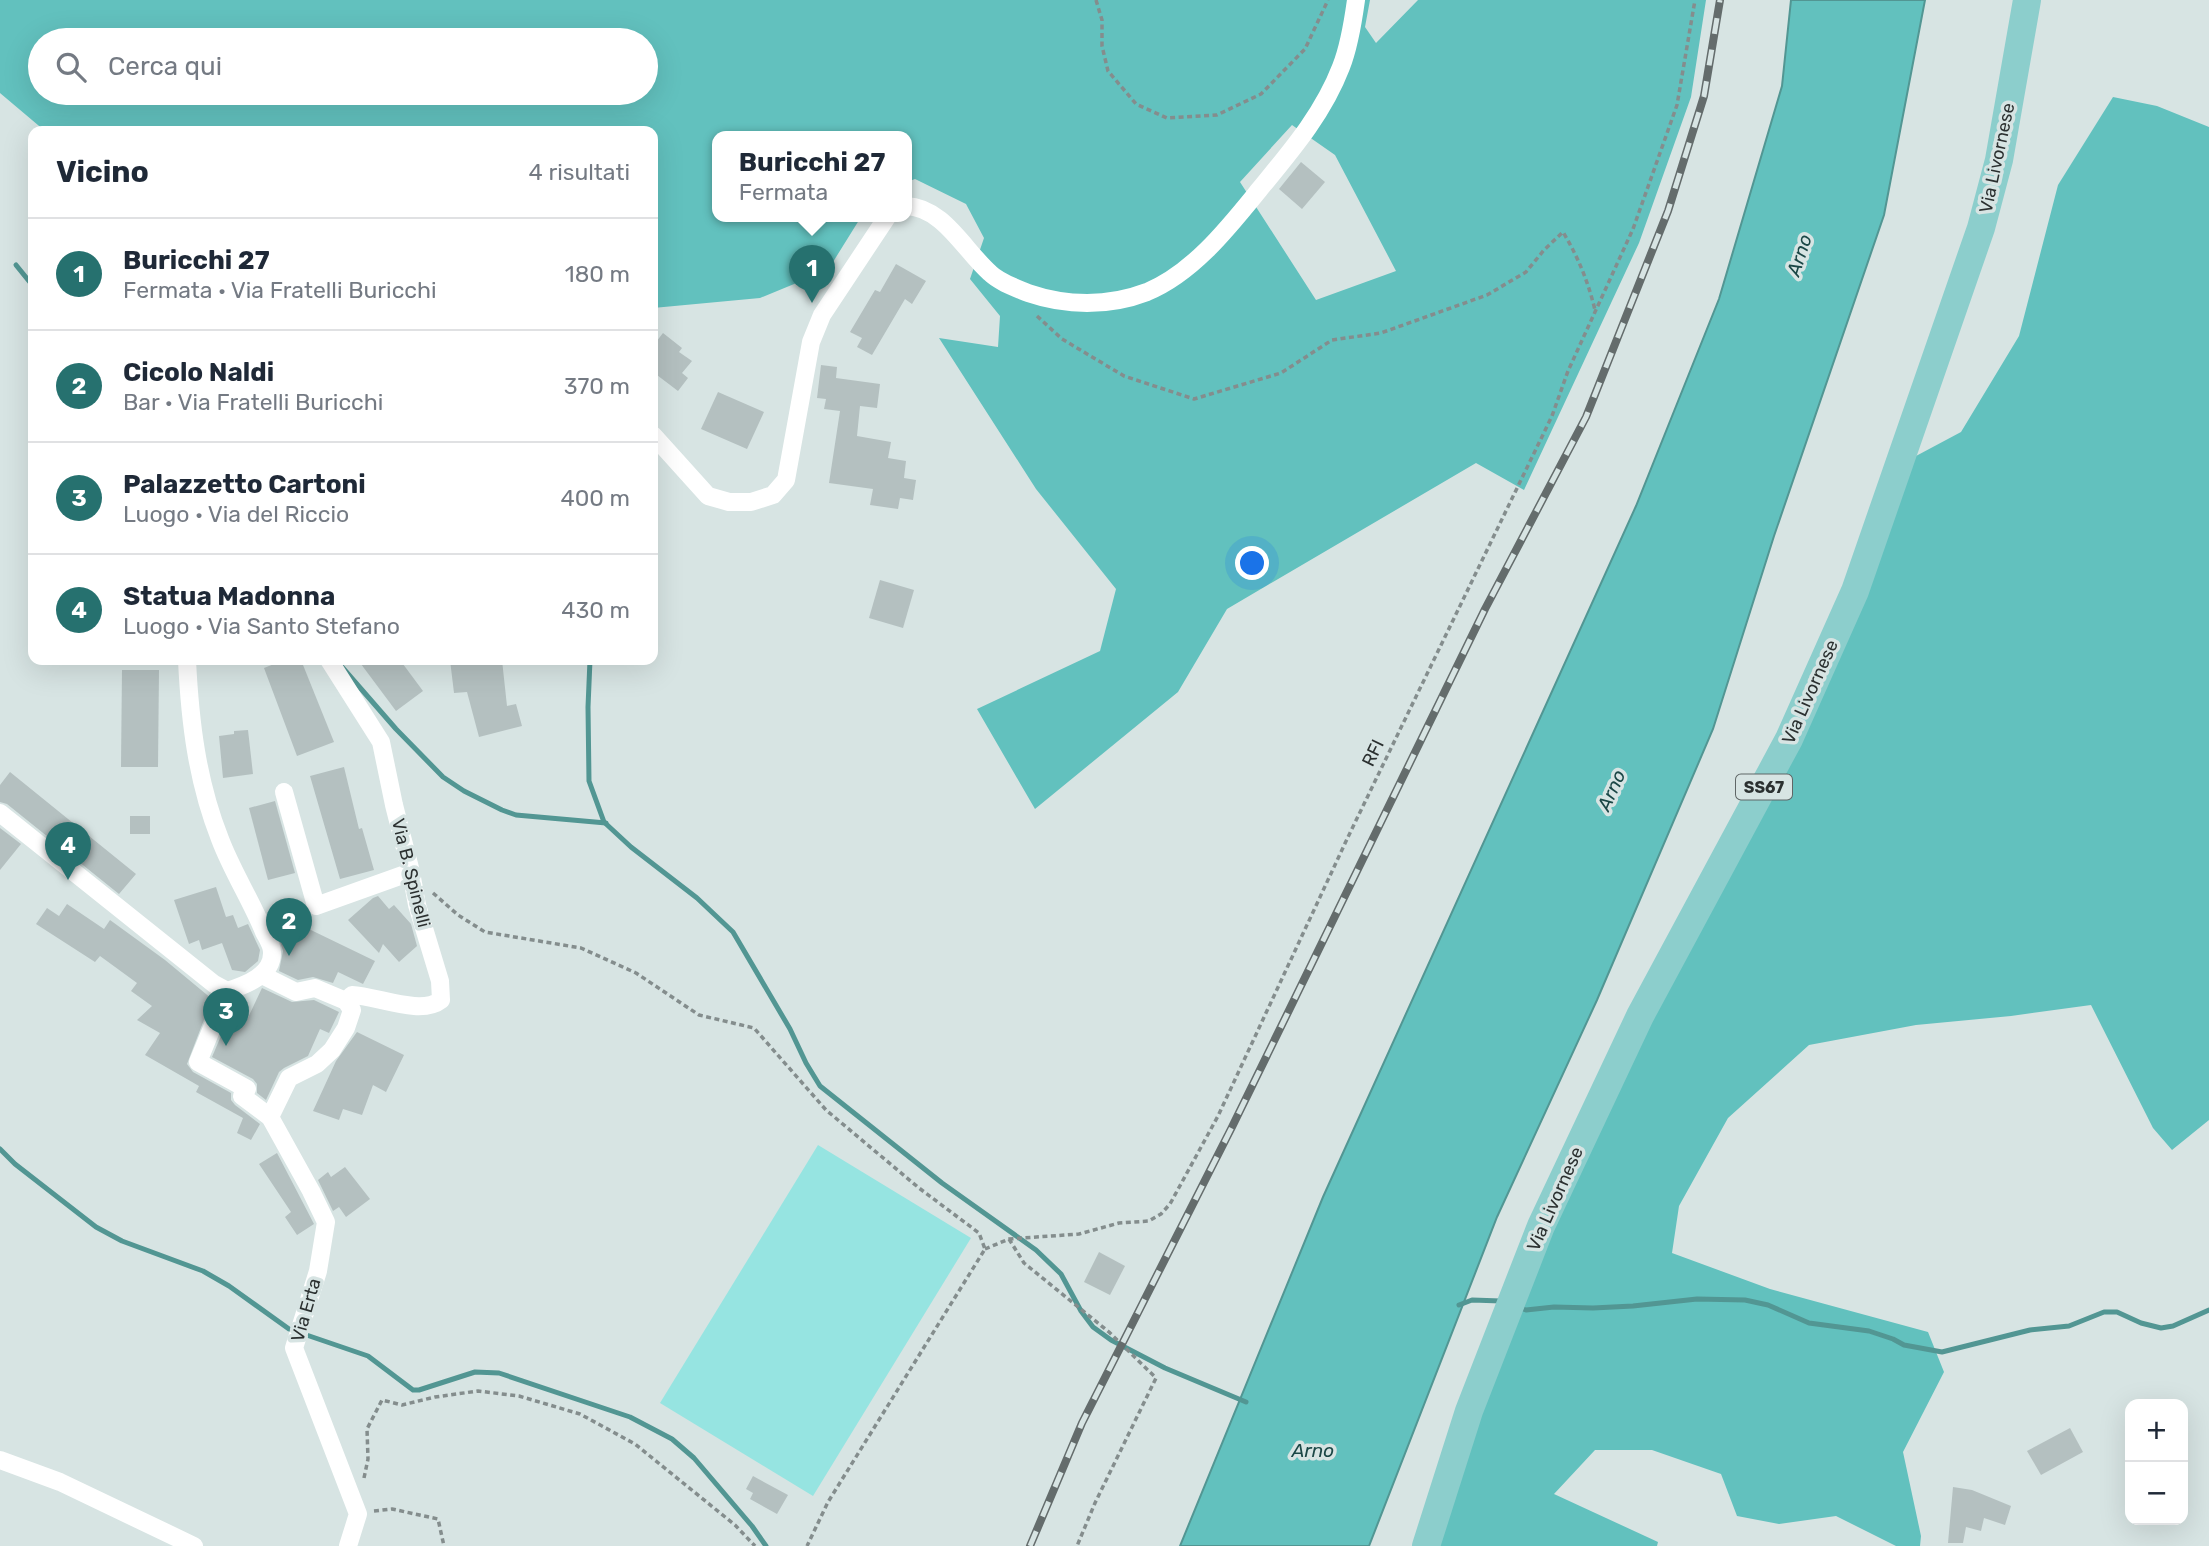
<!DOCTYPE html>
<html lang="it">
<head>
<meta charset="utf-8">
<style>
	body { margin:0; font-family:Rubik,sans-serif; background:#f2f2f3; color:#1f2937 }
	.controls { position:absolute; right:21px; bottom:21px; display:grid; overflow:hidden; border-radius:14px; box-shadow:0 7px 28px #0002 }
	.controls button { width:63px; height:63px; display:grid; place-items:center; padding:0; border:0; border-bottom:2px solid #e0e1e3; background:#fff; color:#1f2937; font:35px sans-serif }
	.you { position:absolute; left:1253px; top:564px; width:24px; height:24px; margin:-18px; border:5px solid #fff; border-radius:50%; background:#1a73e8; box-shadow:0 0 0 10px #1a73e833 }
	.badge { display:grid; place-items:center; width:46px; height:46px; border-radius:50%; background:#26716f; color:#fff; font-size:23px; font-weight:700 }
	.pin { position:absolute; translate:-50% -58px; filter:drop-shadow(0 2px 4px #0008) }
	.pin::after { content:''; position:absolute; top:37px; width:24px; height:21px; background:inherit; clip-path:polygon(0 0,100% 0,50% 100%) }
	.popup { position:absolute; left:712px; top:131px; width:200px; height:91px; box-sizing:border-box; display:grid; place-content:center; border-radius:14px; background:#fff; filter:drop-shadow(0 2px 5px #0005); font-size:23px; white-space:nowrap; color:#747a83 }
	.popup b { font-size:26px; color:#1f2937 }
	.popup::after { content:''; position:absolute; left:50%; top:100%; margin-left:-14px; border:14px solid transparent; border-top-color:#fff }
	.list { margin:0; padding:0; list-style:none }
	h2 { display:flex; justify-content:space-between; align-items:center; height:91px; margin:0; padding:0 28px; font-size:30px }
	h2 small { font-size:23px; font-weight:400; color:#747a83 }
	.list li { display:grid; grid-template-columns:46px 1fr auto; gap:21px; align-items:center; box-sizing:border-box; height:112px; padding:0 28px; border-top:2px solid #e0e1e3 }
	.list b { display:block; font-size:26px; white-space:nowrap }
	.list p { margin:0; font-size:23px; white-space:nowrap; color:#747a83 }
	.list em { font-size:23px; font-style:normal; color:#747a83 }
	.icon { flex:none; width:38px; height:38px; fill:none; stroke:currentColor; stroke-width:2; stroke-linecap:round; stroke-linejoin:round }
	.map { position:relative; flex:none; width:2209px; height:1546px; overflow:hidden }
	.search { position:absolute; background:#fff; box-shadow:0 7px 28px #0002; left:28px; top:28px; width:630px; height:77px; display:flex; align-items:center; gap:18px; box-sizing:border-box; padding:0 24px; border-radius:38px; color:#747a83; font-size:26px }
	.panel { position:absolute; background:#fff; box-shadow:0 7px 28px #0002; left:28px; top:126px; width:630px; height:539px; border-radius:14px }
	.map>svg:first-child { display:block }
	.green { fill:#96e4e1 }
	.forest { fill:#62c1be; fill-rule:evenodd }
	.water { fill:#62c1be; stroke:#529693; stroke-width:2 }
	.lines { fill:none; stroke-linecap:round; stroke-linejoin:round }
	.stream { stroke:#529693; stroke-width:5 }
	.building { fill:#b4c0c0 }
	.path { stroke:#848d8d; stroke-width:3.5; stroke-dasharray:5 3.5; stroke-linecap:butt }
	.street { stroke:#fff; stroke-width:18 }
	.primary { stroke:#8ccecc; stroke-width:28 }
	.rail-casing { stroke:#646c6c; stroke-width:8 }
	.rail { stroke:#d7e4e3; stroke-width:5; stroke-dasharray:16; stroke-linecap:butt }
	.labels { text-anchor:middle; stroke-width:7; stroke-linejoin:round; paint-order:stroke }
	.shield { fill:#d7e4e3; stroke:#5f6666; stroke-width:2 }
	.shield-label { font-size:16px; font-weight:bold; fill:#2b3030 }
	.street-label { font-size:18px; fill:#2b3030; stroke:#d7e4e3 }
	.water-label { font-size:19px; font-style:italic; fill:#1b4746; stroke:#d7e4e3 }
</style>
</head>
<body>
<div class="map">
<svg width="2209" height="1546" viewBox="0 0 2209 1546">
	<rect width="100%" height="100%" fill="#d7e4e3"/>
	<polygon class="green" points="818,1145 971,1238 813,1496 660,1403"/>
	<g class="forest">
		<path d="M0,0H1370L1365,27L1376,43L1418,0H1706L1691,97L1639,243L1524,490L1476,463L1227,609L1178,692L1035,809L977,709L1100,651L1116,589L1036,489L939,338L998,347L1000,316L970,279L984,238L966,204L915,179L907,182L906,137H718V217H861L828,270L760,298L653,308V131H45L0,93ZM40,40H646V93H40ZM1292,125L1335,155L1396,271L1316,300L1240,182Z"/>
		<polygon points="2113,97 2157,106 2209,127 2209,1120 2172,1150 2153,1128 2091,1005 2011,1016 1916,1025 1809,1045 1728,1118 1679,1206 1672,1253 1770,1289 1928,1332 1944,1372 1903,1452 1921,1536 1920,1546 1896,1546 1836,1516 1779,1524 1737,1516 1721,1474 1652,1450 1595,1450 1554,1494 1658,1542 1657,1546 1432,1546 1542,1252 1916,456 1961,432 2019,336 2058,185"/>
	</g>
	<polygon class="water" points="1791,0 1925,0 1884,215 1774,536 1713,729 1597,1000 1497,1217 1369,1546 1180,1546 1323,1197 1636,506 1719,299 1782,86"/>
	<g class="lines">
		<g class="stream">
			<polyline points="16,265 33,286"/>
			<polyline points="590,660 588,707 589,781 604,822 631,847 697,898 733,932 790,1029 806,1063 820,1086 942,1183 1036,1250 1061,1274 1081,1311 1093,1327 1111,1340 1165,1368 1246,1402"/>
			<polyline points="342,667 396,729 443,777 464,791 502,810 516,815 606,823"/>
			<polyline points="0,1149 15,1164 96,1227 122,1241 203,1271 229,1286 289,1329 368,1356 413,1390 419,1390 475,1372 499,1373 630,1417 672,1439 694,1458 752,1526 766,1546"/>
			<polyline points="1459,1305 1472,1300 1501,1301"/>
			<polyline points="1517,1307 1526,1310 1554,1307 1593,1308 1633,1306 1697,1299 1745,1300 1768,1305 1809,1323 1869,1331 1893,1339 1904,1345 1942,1352 2030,1330 2069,1326 2104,1312 2117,1312 2141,1323 2161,1328 2173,1326 2209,1310"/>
		</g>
	</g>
	<g class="building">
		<polygon points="1301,162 1325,182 1302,209 1279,189"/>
		<polygon points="896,264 926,281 912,304 905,299 872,355 857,347 862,338 850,332 875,290 880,292"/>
		<polygon points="663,333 682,348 679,352 692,361 682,373 688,378 678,391 653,372 653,346"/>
		<polygon points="821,365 837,367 836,378 880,384 877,408 860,406 857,436 891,442 888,458 906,461 904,478 916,480 913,500 900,498 898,509 870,505 873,489 829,483 840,411 824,409 826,399 817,398"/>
		<polygon points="718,392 764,412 747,449 701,429"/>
		<polygon points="880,580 914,590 903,628 869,618"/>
		<polygon points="284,660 301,660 334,742 297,756 264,668"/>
		<polygon points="358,660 400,660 423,691 396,711"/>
		<polygon points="450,660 502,660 507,706 516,704 522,726 479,737 467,692 454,693"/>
		<polygon points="122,670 159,670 158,767 121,767"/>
		<polygon points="248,730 253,774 223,778 219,736 234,734 234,731"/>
		<polygon points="344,767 359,829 362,828 374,870 340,879 310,776"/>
		<polygon points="10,772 136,874 119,894 7,804 0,802 0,785"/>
		<polygon points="275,801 295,873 268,880 249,808"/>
		<rect x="130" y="816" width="20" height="18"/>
		<polygon points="0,828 21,844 0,870"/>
		<polygon points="216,887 226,917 233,915 238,928 248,924 260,950 258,961 245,972 232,970 222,943 202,950 199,940 189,944 174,900"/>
		<polygon points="378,896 389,909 394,905 411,924 417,946 399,962 383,944 379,953 348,920 373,898"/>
		<polygon points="67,904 104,929 110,920 165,960 212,999 187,1064 193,1072 231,1093 231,1100 235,1105 260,1124 251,1140 237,1133 243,1118 196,1092 199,1086 145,1055 160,1033 137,1020 152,1006 131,991 137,983 100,956 95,962 36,924 47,908 59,916"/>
		<polygon points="284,917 375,961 363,984 338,972 333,983 313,977 298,980 279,971 283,951 277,932"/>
		<polygon points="262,988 292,1002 314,1000 339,1012 329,1033 320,1029 308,1056 284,1068 279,1072 266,1100 257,1093 257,1084 253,1079 212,1057 229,1017 245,1024"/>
		<polygon points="357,1032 404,1055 386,1092 373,1085 362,1115 343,1109 339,1120 313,1111 336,1061"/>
		<polygon points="277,1153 314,1224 297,1235 285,1217 291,1212 259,1164"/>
		<polygon points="345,1167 370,1199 346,1217 339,1207 333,1211 318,1180 328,1172 331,1177"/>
		<polygon points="1099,1252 1125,1266 1110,1295 1084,1282"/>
		<polygon points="2070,1428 2083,1452 2041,1475 2027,1451"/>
		<polygon points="753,1476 788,1495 777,1514 750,1499 753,1493 746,1489"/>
		<polygon points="1953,1487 1972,1490 2011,1506 2005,1525 1984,1518 1981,1531 1966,1527 1963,1543 1948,1543"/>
	</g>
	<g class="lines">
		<g class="path">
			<polyline points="1096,0 1102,20 1102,46 1108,71 1136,104 1167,118 1217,115 1261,94 1305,49 1328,0"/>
			<path d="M1037,316L1062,339L1124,376L1194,399L1281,373L1332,340L1381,333L1487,295L1526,272L1544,250L1563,232C1578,257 1588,281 1595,310"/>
			<polyline points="433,893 458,915 485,932 581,948 636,973 699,1015 754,1028 826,1110 919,1188 979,1233 985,1249 828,1502 807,1546"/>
			<polyline points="1009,1239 1024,1263 1109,1332 1156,1378 1095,1503 1077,1546"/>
			<polyline points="985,1249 1009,1239 1079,1234 1119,1223 1149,1221 1161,1214 1170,1204 1218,1116 1348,837 1552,416 1568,371 1633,229 1677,105 1695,0"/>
			<polyline points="364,1478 368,1459 367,1429 382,1400 402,1405 435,1397 478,1391 519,1396 580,1414 635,1444 735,1525 755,1546"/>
			<polyline points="374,1511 392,1509 438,1519 444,1546"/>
		</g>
		<g class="street">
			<path d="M906,206C943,207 964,250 990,273C999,282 1016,288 1028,293C1066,306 1108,307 1147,292C1193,273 1229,227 1259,190C1291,151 1323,114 1341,67C1349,47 1353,22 1356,0"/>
			<polyline points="653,435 708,496 729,502 751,502 773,495 786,480 811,342 822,315 887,217"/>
			<path d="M329,660L381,742L394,805L411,872L417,905L440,981L441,1000C421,1016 377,996 352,995L346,1001"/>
			<polyline points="284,792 316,906 411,872"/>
			<path d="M0,813L214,984L227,991C246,985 273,975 272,952C272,945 267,938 264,932C251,900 232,871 220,839C197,781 190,722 187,660"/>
			<polyline points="262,975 296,992 315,988 346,1001 352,1010 346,1028 332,1050 317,1064 289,1078 270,1117"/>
			<polyline points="227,991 198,1062 247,1089 242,1096 270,1117 311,1191 326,1222 318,1271 294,1348 358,1514 348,1546"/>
			<polyline points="0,1460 60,1482 194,1546"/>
		</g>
		<polyline class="primary" points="1426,1546 1469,1411 1541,1226 1640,1016 1789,739 1855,591 1981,228 1999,160 2027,0"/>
		<defs>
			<polyline id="rail" points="1030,1546 1082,1423 1232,1127 1485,609 1586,417 1668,211 1704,96 1720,0"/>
		</defs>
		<use href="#rail" class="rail-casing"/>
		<use href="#rail" class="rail"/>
	</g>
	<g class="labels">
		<rect class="shield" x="1736" y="774.5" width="56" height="25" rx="5"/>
		<g class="shield-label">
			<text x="1764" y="793">SS67</text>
		</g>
		<g class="street-label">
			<text transform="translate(1997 158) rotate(-78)" y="6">Via Livornese</text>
			<text transform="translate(1810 692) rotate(-66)" y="6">Via Livornese</text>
			<text transform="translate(1373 753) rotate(-64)" y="6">RFI</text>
			<text transform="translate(411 873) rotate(76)" y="6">Via B. Spinelli</text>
			<text transform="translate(1555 1199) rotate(-66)" y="6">Via Livornese</text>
			<text transform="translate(306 1310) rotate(-74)" y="6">Via Erta</text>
		</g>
		<g class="water-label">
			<text transform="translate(1799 255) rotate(-72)" y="7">Arno</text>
			<text transform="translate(1611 790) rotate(-66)" y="7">Arno</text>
			<text x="1313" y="1457">Arno</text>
		</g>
	</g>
</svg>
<div class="controls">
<button>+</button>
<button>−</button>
</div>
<div class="you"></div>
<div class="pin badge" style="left:812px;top:303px">1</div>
<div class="popup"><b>Buricchi 27</b>Fermata</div>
<div class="pin badge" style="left:289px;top:956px">2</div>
<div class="pin badge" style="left:226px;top:1046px">3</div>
<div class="pin badge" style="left:68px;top:880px">4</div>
<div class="search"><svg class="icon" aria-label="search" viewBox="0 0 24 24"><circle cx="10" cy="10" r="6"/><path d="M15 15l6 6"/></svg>Cerca qui</div>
<section class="panel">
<h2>Vicino<small>4 risultati</small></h2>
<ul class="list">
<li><span class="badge">1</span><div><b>Buricchi 27</b><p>Fermata · Via Fratelli Buricchi</p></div><em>180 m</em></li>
<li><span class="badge">2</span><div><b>Cicolo Naldi</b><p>Bar · Via Fratelli Buricchi</p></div><em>370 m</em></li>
<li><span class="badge">3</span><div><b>Palazzetto Cartoni</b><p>Luogo · Via del Riccio</p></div><em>400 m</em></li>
<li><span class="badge">4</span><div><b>Statua Madonna</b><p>Luogo · Via Santo Stefano</p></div><em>430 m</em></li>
</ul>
</section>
</div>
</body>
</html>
